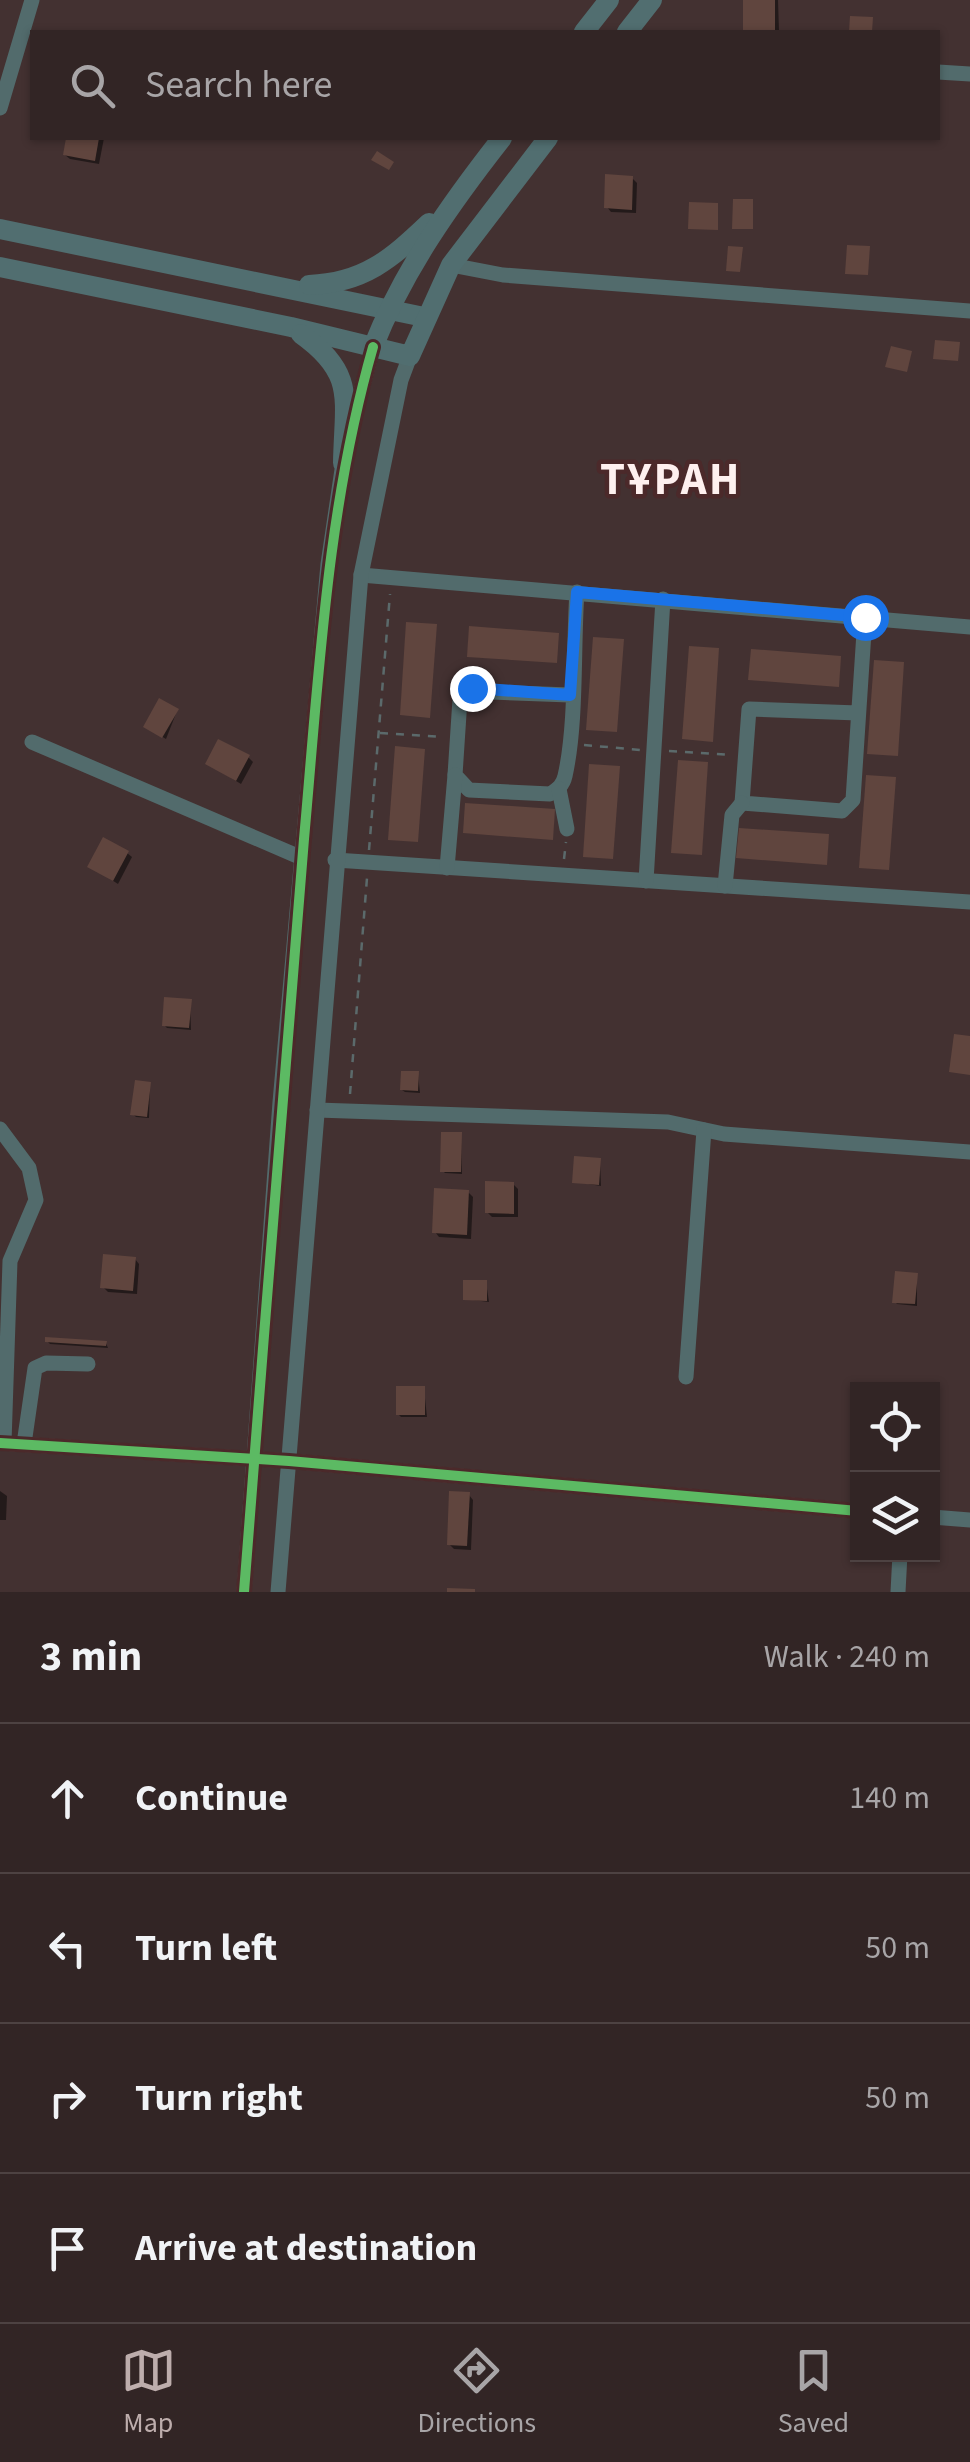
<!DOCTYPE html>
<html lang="en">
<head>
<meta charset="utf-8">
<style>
	body { margin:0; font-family:"Source Sans 3",sans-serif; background:#3a2d2d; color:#f1f3f6 }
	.controls { position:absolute; right:30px; bottom:30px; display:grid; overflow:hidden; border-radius:0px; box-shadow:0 2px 8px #0004 }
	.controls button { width:90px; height:90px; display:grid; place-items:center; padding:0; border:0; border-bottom:2px solid #4d4242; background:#322525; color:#f1f3f6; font:50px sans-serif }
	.stop { position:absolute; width:30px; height:30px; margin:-22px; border:8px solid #1a73e8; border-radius:50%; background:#fff }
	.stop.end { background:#1a73e8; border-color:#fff; box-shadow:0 2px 10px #0008 }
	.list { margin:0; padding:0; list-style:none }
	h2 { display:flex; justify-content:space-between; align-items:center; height:130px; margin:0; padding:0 40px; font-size:42px }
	h2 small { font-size:32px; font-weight:400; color:#a8a5a7 }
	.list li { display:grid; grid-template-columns:65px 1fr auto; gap:30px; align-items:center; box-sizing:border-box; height:150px; padding:0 40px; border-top:2px solid #4d4242 }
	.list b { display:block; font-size:38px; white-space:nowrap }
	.list em { font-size:32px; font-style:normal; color:#a8a5a7 }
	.icon { flex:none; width:55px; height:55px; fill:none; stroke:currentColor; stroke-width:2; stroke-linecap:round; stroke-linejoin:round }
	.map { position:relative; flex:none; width:970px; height:1592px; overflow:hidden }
	.search { position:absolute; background:#322525; box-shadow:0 2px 8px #0004; left:30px; right:30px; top:30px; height:110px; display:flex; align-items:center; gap:25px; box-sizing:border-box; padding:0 35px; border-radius:0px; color:#a8a5a7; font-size:38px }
	.sheet { height:730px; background:#322525 }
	nav { display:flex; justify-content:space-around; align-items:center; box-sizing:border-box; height:140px; border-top:2px solid #4d4242; background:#322525; font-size:28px; color:#a8a5a7 }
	nav a { display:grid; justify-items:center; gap:5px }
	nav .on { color:#bdadac }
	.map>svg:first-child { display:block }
	.shadow { fill:#0007 }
	.building { fill:#60453e }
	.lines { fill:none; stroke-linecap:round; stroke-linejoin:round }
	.path { stroke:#5b6a6b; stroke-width:2.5; stroke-dasharray:8 8; stroke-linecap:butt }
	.minor { stroke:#526b6c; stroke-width:15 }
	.major { stroke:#516e70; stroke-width:20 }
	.cycleway-casing { stroke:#4b292a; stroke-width:16 }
	.cycleway { stroke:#5cba63; stroke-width:10 }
	.route { stroke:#1a73e8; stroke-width:12 }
	.labels { text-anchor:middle; stroke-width:9; stroke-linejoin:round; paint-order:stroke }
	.district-label { font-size:45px; font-weight:bold; letter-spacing:2.5px; fill:#fef0ef; stroke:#4b292a }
</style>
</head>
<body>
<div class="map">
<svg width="970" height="1592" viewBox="0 0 970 1592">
	<rect width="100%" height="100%" fill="#433131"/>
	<g class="shadow">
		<polygon points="745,0 778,0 779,32 748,32"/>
		<polygon points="68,138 104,138 99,164 70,159 65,155"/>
		<polygon points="632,178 637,183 636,213 611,212 607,207"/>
		<polygon points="177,711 166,739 149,729"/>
		<polygon points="248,757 253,762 241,784 208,764"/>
		<polygon points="127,853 132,857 118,884 90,866"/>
		<polygon points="190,1001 191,1030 167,1028 164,1025"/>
		<polygon points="418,1074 420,1093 405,1092 402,1090"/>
		<polygon points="150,1084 149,1118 136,1117 133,1114"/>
		<polygon points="461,1135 462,1174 445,1173 442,1170"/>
		<polygon points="600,1161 601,1186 575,1182"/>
		<polygon points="513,1184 518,1189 518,1217 492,1217 487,1212"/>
		<polygon points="468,1192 473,1197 471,1239 439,1237 435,1232"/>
		<polygon points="135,1259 139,1264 137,1294 108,1292 103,1287"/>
		<polygon points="917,1275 917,1306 897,1304 895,1302"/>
		<polygon points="486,1282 489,1302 465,1299"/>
		<polygon points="47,1341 106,1343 108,1348 50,1344"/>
		<polygon points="424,1389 427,1417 401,1417 398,1414"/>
		<polygon points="0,1491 7,1496 6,1520 0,1520"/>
		<polygon points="469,1495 473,1500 471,1550 454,1549 449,1544"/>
	</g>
	<g class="building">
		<rect x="743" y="0" width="32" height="31"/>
		<polygon points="850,16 873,17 872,32 849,32"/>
		<polygon points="66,138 99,138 95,161 63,155"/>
		<polygon points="377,151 394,162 389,170 371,160"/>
		<polygon points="605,174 633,176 632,210 604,208"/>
		<polygon points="733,199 753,199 753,229 732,229"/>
		<polygon points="689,202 718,203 718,230 688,229"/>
		<polygon points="847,245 870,246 868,275 845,274"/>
		<polygon points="728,246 743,247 740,272 726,271"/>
		<polygon points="935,340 960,342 958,361 933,359"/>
		<polygon points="891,346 912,351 907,372 885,367"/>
		<polygon points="406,622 437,624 430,718 400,715"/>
		<polygon points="469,626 559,633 557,663 467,657"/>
		<polygon points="593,637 624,639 617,732 586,730"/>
		<polygon points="689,646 719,648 713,742 682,739"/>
		<polygon points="751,649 841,656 839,687 748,680"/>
		<polygon points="874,660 904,662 898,756 867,754"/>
		<polygon points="159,698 179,709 162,738 143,727"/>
		<polygon points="218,739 250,755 236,781 205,764"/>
		<polygon points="395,746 425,749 418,842 388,840"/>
		<polygon points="678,760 708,762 702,855 671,853"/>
		<polygon points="589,764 620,766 613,859 583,857"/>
		<polygon points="866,775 896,777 889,870 859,868"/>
		<polygon points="465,803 555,809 553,840 463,833"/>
		<polygon points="739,828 829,834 827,865 736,858"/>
		<polygon points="103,837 129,851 113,881 87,867"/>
		<polygon points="164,997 192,999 189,1028 162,1026"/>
		<polygon points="954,1034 970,1036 970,1075 949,1072"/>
		<polygon points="401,1071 419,1071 418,1091 400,1090"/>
		<polygon points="135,1080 151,1082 147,1117 130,1115"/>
		<polygon points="441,1132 462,1132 461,1172 440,1172"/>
		<polygon points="574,1156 601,1158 599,1185 572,1183"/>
		<polygon points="485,1181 514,1182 514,1214 485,1213"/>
		<polygon points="434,1188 469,1190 467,1235 432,1233"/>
		<polygon points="103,1254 136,1257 133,1291 100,1288"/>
		<polygon points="895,1271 918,1273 915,1304 892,1303"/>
		<polygon points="463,1280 487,1280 487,1301 463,1300"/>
		<polygon points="45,1337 107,1341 106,1346 45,1342"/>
		<rect x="396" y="1386" width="29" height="29"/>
		<polygon points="449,1491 470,1492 467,1546 447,1545"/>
		<polygon points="447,1588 475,1589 475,1592 447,1592"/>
	</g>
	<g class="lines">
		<g class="path">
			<polyline points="380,733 442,737"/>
			<polyline points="584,745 641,750"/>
			<polyline points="669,751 731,755"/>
			<polyline points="369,850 390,594"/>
			<polyline points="564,859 566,842"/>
			<polyline points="350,1094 367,878"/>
		</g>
		<g class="minor">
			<polyline points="938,72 970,74"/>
			<polyline points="0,108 32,0"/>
			<polyline points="451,265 503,275 970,311"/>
			<polyline points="350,433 373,347"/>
			<polyline points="361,575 970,627"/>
			<path d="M570,695L465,691L460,699L455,775L469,790L550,794C558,789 563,785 565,776C577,723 573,647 577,592"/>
			<polyline points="858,713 749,709 742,803 842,811 853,800 865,617"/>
			<polyline points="32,742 302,858"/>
			<polyline points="559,789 567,829"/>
			<polyline points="335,860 970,902"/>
			<polyline points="447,868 455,775"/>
			<polyline points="646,881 663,599"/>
			<polyline points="725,886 732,815 742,803"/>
			<polyline points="317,1110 668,1122 724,1134 970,1152"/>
			<polyline points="0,1129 29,1168 36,1200 10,1261 4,1443"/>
			<polyline points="686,1377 704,1130"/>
			<polyline points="0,1443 289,1461 858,1511"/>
			<polyline points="24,1444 35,1368 46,1363 88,1364"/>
			<polyline points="932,1517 970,1520"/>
			<polyline points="244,1592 280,1102 328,564 344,456"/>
			<polyline points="278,1592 361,575 401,380 410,356"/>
			<polyline points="898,1592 900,1554"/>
		</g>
		<g class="major">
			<polyline points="584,32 609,0"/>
			<polyline points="627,32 652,0"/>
			<polyline points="0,229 424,317"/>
			<polyline points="0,267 291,327 410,356 451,265 548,138"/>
			<path d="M309,285C364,283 391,259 429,223"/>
			<path d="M301,334C357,374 344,400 343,463"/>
			<path d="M373,347C404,269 451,203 502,138"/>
		</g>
		<defs>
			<g id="cycleway">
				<polyline points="0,1443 289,1461 858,1511"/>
				<path d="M244,1592C264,1341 282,1090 304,839C319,673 327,508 373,347"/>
			</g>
		</defs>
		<use href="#cycleway" class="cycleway-casing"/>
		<use href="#cycleway" class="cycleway"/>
	</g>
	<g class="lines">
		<polyline class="route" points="472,688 570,695 577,592 865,617"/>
	</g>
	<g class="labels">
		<g class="district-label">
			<text x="671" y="494">ТҰРАН</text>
		</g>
	</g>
</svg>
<div class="controls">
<button><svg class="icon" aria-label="locate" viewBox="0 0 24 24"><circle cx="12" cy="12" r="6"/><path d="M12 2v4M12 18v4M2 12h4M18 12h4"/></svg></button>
<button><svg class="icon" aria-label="layers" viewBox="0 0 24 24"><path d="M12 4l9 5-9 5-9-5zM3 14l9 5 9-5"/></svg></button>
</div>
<div class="stop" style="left:865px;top:617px"></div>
<div class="stop end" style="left:472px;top:688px"></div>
<div class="search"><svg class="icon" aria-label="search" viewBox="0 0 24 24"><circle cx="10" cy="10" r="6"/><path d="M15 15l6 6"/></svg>Search here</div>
</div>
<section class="sheet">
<h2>3 min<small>Walk · 240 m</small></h2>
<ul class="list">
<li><svg class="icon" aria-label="ahead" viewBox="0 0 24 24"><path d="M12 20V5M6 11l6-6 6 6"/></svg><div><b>Continue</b></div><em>140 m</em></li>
<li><svg class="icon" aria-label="left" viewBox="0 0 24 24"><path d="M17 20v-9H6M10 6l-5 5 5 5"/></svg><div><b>Turn left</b></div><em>50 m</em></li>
<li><svg class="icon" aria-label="right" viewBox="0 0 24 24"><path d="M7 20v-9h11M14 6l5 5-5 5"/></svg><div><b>Turn right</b></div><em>50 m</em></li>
<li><svg class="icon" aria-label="arrive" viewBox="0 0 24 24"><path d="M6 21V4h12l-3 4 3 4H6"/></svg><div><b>Arrive at destination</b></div></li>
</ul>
</section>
<nav>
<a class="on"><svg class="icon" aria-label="map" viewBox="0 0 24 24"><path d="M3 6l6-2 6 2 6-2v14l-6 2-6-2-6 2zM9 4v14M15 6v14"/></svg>Map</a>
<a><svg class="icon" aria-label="directions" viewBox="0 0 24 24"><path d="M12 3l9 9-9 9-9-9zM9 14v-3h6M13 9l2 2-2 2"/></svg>Directions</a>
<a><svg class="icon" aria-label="saved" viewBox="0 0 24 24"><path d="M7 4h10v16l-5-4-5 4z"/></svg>Saved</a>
</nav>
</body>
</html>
